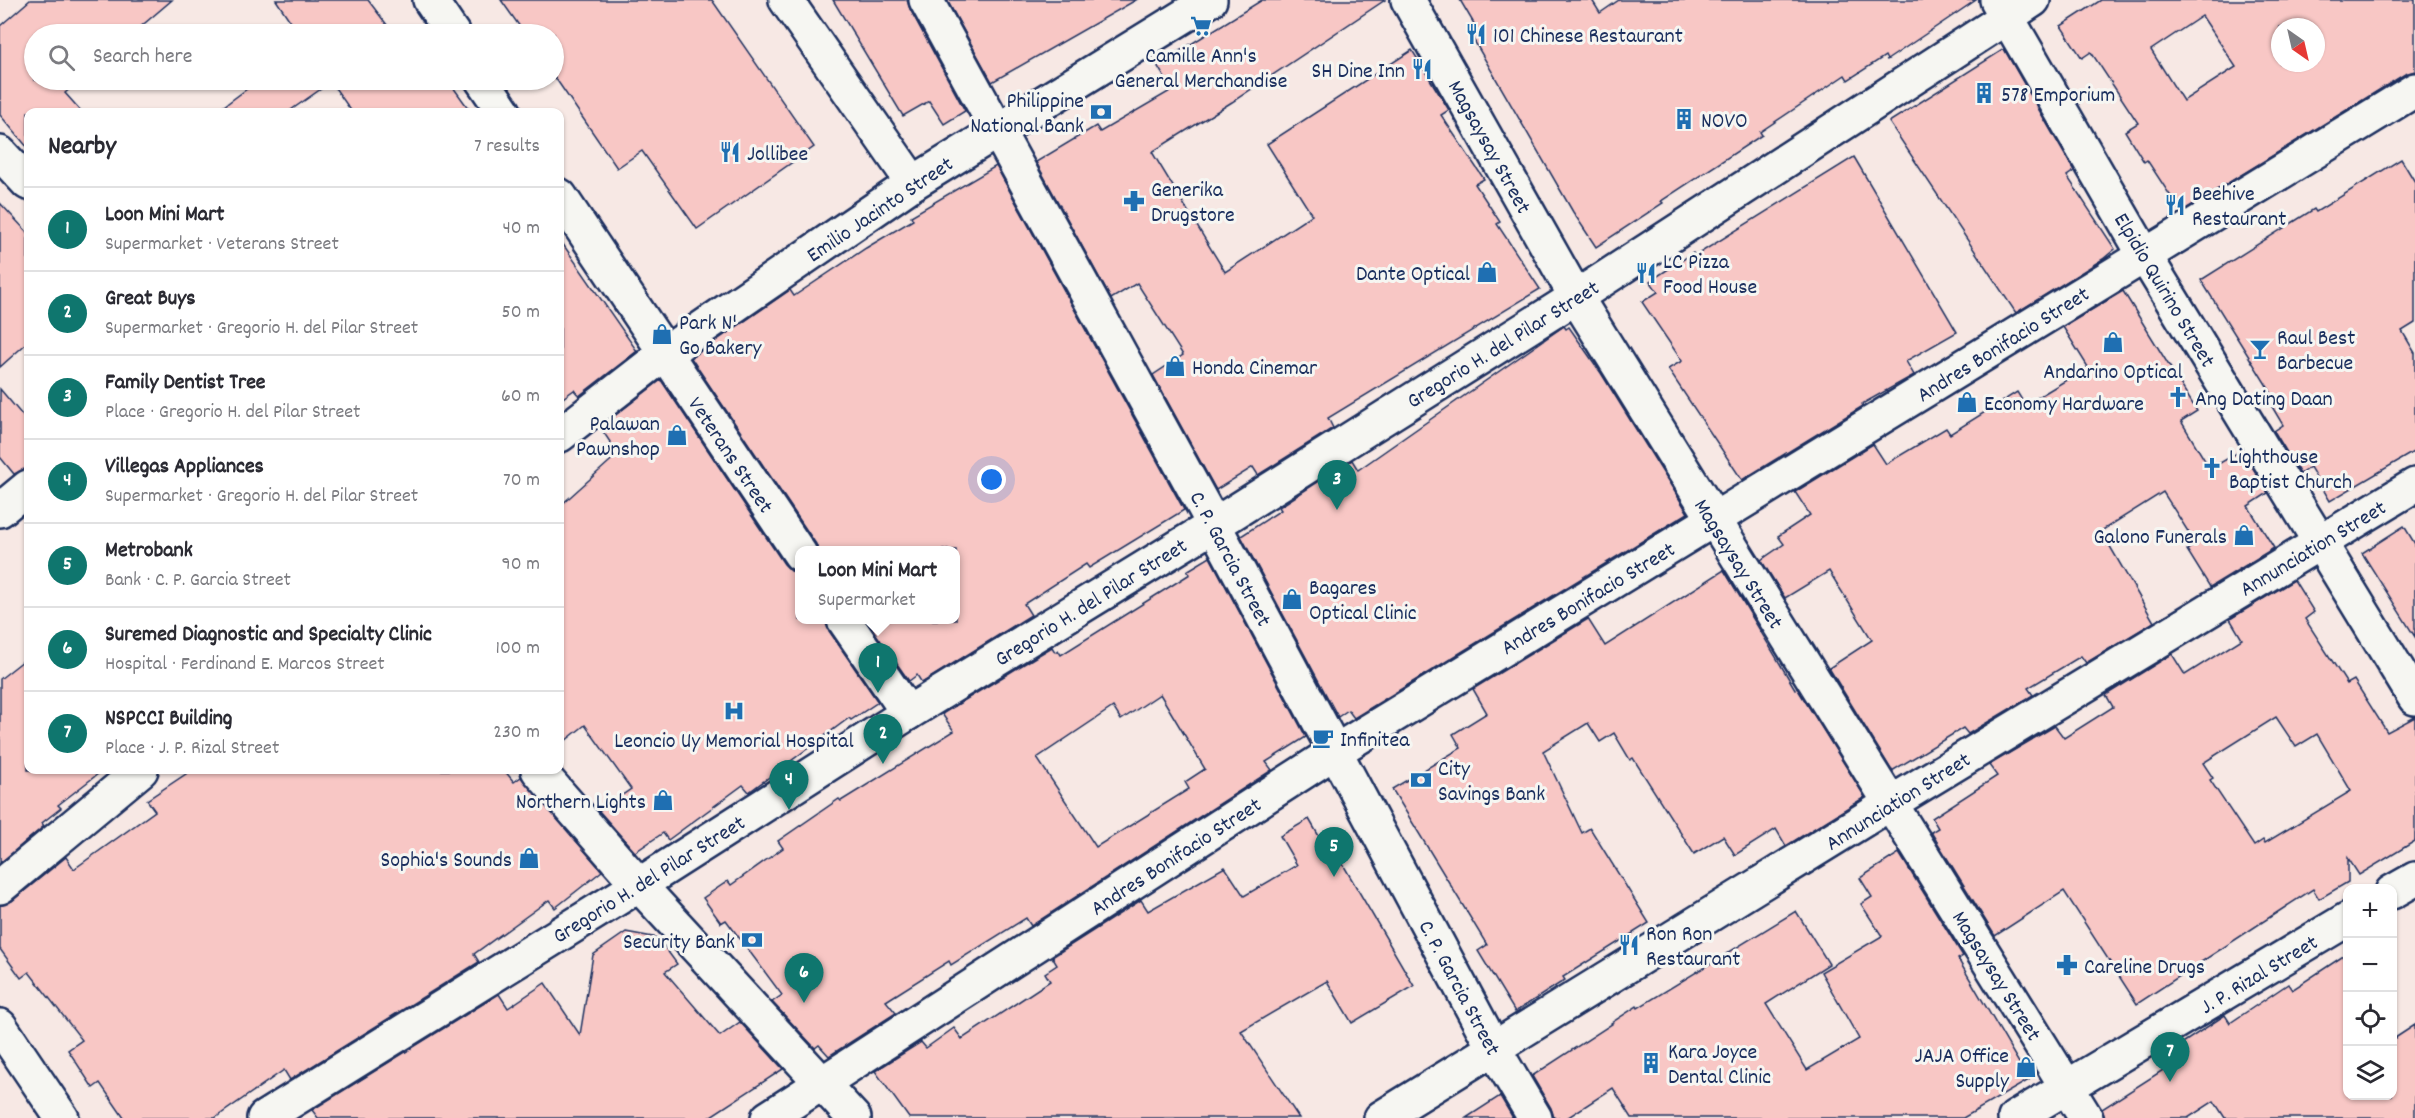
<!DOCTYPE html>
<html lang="en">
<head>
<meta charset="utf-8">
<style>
	body { margin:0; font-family:Dekko,sans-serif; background:#f7f7f7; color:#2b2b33 }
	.controls { position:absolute; right:18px; bottom:18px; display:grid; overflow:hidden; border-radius:12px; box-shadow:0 2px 4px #0004 }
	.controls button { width:54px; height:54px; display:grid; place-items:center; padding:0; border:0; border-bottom:2px solid #e1e1e2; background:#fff; color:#2b2b33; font:30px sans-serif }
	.compass { position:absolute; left:2271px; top:18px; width:54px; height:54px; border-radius:50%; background:#fff; box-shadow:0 2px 4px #0004; rotate:146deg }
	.you { position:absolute; left:992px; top:480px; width:21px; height:21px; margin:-15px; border:4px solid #fff; border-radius:50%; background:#1a73e8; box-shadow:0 0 0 9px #1a73e833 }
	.badge { display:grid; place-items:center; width:39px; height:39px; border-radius:50%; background:#0f766e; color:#fff; font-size:20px; font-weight:700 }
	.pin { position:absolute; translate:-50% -50px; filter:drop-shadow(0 2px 3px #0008) }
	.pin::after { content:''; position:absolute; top:32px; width:21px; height:18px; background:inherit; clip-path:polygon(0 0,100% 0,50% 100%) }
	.popup { position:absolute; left:795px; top:546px; width:165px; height:78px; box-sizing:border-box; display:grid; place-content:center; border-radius:12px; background:#fff; filter:drop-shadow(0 2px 4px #0005); font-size:20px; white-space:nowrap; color:#7c7c81 }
	.popup b { font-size:22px; color:#2b2b33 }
	.popup::after { content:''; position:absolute; left:50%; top:100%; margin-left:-12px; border:12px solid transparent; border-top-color:#fff }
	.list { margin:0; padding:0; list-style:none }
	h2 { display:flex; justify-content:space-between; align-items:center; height:78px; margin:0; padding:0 24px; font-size:26px }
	h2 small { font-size:20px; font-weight:400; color:#7c7c81 }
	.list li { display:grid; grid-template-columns:39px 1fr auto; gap:18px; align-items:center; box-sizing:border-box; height:84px; padding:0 24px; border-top:2px solid #e1e1e2 }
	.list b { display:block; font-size:22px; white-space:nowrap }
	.list p { margin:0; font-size:20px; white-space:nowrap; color:#7c7c81 }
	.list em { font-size:20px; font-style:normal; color:#7c7c81 }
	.icon { flex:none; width:33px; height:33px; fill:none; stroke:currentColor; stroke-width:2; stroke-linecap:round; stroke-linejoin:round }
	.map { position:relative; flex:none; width:2415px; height:1118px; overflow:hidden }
	.search { position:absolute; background:#fff; box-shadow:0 2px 4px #0004; left:24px; top:24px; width:540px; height:66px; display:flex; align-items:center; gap:15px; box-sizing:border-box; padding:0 21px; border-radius:33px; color:#7c7c81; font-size:22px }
	.panel { position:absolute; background:#fff; box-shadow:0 2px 4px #0004; left:24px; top:108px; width:540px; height:666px; border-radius:12px }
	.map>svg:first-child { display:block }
	.building { fill:#f8c7c5; stroke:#1b2f5e; stroke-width:1.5; fill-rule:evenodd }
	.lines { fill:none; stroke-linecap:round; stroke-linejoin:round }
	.minor-casing { stroke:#1b2f5e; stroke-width:38 }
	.major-casing { stroke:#1b2f5e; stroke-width:38 }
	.minor { stroke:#f6f6f2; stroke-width:33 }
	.major { stroke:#f6f6f2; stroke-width:33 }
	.labels { text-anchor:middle; stroke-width:6; stroke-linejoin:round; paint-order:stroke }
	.poi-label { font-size:22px; fill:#1b2f5e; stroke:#f6f6f2; text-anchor:start }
	.street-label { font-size:22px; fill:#1b2f5e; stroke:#f6f6f2 }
</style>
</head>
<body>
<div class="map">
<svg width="2415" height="1118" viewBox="0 0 2415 1118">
	<rect width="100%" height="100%" fill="#f7e8e4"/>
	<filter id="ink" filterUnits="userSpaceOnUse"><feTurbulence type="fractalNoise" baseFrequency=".0167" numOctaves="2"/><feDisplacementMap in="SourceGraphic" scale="12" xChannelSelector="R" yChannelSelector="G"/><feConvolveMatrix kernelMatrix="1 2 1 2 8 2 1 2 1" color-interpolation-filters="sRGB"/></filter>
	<g filter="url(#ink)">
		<g class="building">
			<polygon points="30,0 172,0 132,34 34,34 34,80 80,80 65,93 82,112 28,112 28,148 0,115 0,26"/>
			<polygon points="276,0 368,0 394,34 299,34"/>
			<polygon points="501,0 712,0 814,147 697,229 642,151 617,168 554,76 554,34 525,34"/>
			<polygon points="833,0 907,0 910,9 965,111 944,124 929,101 903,116"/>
			<polygon points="947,0 1136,0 992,82"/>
			<polygon points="1262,0 1385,0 1232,102 1152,152 1225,272 1312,215 1267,144 1412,50 1449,110 1441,115 1484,179 1475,184 1500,222 1497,224 1540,289 1328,418 1333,428 1258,475 1253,467 1216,490 1153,375 1183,355 1137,283 1111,299 1036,162 1096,126 1100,132 1172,90 1157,65"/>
			<polygon points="1460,0 1592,0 1600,13 1619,0 1976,0 1887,60 1885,56 1848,80 1845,75 1760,132 1762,135 1661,201 1663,203 1596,247 1573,212 1469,32 1476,27"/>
			<path d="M2101,0H2415V71L2405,74L2181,212L2147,160L2144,162L2125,131L2138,123L2091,52L2082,58L2061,26ZM2202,16L2236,67L2183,101L2151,50ZM2280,27H2316V63H2280Z"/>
			<polygon points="2004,49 2074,171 2067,176 2115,249 2103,259 2016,313 1889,122"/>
			<polygon points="259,80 448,80 471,112 352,112 331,82 288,112 216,112"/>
			<polygon points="1854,157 1957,332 1906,361 1914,375 1862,404 1863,406 1742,480 1668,369 1682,361 1642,302 1658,292 1650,281 1693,253 1695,256"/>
			<polygon points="2401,159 2415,182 2415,323 2402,331 2415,353 2415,451 2330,501 2310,467 2300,474 2274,431 2283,425 2271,405 2277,402 2201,280 2314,209 2316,212"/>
			<polygon points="996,166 1184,510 1089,568 1086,564 1024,604 1031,615 922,683 917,675 909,681 866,620 956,620 956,550 818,550 816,544 691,358 790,290 794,296 866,248 913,220 911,216"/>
			<polygon points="0,203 28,233 28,342 0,367"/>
			<polygon points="560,240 637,351 579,396 574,390 560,400"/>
			<polygon points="2123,291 2197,411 2181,421 2210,469 2242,450 2268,493 2248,506 2274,548 2210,587 2187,550 2196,544 2163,492 2101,531 2154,622 2086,663 2081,656 2028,688 2033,695 1968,734 1963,728 1892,771 1829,668 1872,640 1829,571 1785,598 1761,560 1784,544 1778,536 1810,515 1795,492 1873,444 1886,464 1946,428 1950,434 2017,392 2025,405 2088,367 2063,327"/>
			<polygon points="1564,326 1566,329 1569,327 1601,373 1688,513 1354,718 1348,710 1338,717 1241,536 1281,510 1279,507 1352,460 1358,470"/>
			<polygon points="661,380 784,564 791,571 800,573 800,620 826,620 829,631 878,702 851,720 849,718 749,792 743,785 668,840 663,833 635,852 599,811 631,789 585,725 560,745 560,506 618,454 600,427"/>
			<polygon points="0,389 28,422 28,469 14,474 0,457"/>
			<polygon points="2404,526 2415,544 2415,637 2362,553"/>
			<path d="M1210,557L1306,737L1266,762L1272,770L1031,926L1026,918L951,965L949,961L886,1001L896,1013L829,1056L819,1045L815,1048L772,1002L782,995L726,920L721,923L703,898L728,881L731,885L783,848L778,841L839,799L841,801L954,731L942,714L1052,647L1055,652L1058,650L1061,655L1190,574L1187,571ZM1160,694L1205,769L1185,782L1189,789L1096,847L1037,758L1113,707L1121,720Z"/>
			<polygon points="1724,570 1795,689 1797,688 1865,797 1786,846 1776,829 1735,855 1723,836 1694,854 1633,758 1630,760 1614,733 1600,742 1588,723 1543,751 1582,833 1590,828 1649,923 1563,977 1565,980 1515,1012 1478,951 1487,945 1392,789 1461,748 1453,734 1487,713 1473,689 1588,619 1605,646"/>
			<path d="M2294,580L2314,612L2305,619L2347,684L2354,680L2387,732L2415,717V841L2359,875L2348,858V882L2319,899L2313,889L2137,1004L2064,891L1995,936L1931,832L1938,828L1932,818L1997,776L1989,765L2055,726L2064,738L2113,707L2106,695L2172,654L2185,675L2242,639L2230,619ZM2276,717L2296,747L2317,734L2351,791L2265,843L2263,840L2254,846L2210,780L2213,778L2203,763Z"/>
			<polygon points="28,657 28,770 103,770 58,805 61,808 42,823 44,826 0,863 0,679"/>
			<polygon points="192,770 504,770 514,782 521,777 602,871 555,908 549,900 474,954 479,962 290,1080 284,1070 215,1118 124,1118 100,1083 93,1088 68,1050 82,1040 29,972 21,978 0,949 0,905 12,901 66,857 74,869 155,811 147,800"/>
			<polygon points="1309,819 1331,857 1337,854 1414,986 1352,1023 1327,981 1241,1031 1299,1118 909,1118 875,1071 921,1042 926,1048 954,1028 962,1039 1050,981 1045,973 1057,965 1052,957 1141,900 1148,911 1225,867 1244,896 1297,865 1280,836"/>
			<polygon points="1899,853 1963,956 1958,959 2029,1080 1963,1118 1632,1118 1613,1088 1567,1118 1554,1118 1551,1108 1532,1076 1612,1024 1611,1023 1637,1006 1638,1008 1796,911 1829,964 1766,1004 1807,1070 1859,1039 1821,972 1882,936 1861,904 1872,897 1860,878"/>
			<polygon points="626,932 658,938 677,964 665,972 720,1036 740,1022 783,1069 708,1118 318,1118 312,1110 499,994 508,1008 545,983 580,1035 593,955"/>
			<polygon points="2348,953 2348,1095 2392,1095 2392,1040 2415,1025 2415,1118 2225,1118 2214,1101 2188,1118 2105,1118 2102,1109 2185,1056 2178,1046 2225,1015 2230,1023 2288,984 2292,990"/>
			<polygon points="1500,1096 1513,1118 1466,1118"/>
		</g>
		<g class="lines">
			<defs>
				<g id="minor">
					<polyline points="430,0 453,34"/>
					<polyline points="786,0 913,183"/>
					<polyline points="1408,0 1576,297 2086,1118"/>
					<polyline points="1997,0 2145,256 2415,698"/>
					<polyline points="482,80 504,112"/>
					<polyline points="0,153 28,183"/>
					<polyline points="560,196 800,554"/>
					<polyline points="0,510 28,487"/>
					<polyline points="844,620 908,713"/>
					<polyline points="0,887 141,770"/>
					<polyline points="0,1026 62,1118"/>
					<polyline points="264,1118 639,885 908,713 1214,525 1576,297 2033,0"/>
					<polyline points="768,1118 1336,751 2415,90"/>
					<polyline points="1381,1118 1891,803 2415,485"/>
				</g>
				<g id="major">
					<polyline points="926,0 1214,525 1494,1049 1535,1118"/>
					<polyline points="560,435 664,354 913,183 1210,0"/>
					<polyline points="538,770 639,885 854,1118"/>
					<polyline points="2392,892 2415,879"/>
					<polyline points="2015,1118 2348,919"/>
				</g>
			</defs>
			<use href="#minor" class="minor-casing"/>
			<use href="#major" class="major-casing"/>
			<use href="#minor" class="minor"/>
			<use href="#major" class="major"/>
		</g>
	</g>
	<defs>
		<symbol id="supermarket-bare" viewBox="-9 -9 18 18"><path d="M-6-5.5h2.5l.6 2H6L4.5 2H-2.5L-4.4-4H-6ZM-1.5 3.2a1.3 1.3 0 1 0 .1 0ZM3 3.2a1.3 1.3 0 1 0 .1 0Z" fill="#1f6fb2" stroke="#f6f6f2" stroke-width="2.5" paint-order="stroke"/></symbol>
		<symbol id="restaurant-bare" viewBox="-9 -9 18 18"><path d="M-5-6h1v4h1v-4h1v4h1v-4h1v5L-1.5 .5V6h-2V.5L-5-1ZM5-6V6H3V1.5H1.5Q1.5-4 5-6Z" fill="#1f6fb2" stroke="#f6f6f2" stroke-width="2.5" paint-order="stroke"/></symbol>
		<symbol id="building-bare" viewBox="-9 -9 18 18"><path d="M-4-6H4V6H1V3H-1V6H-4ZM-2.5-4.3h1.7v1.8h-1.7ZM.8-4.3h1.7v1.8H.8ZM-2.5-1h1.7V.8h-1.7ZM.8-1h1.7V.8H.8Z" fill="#1f6fb2" stroke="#f6f6f2" stroke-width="2.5" paint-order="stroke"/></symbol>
		<symbol id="bank-bare" viewBox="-9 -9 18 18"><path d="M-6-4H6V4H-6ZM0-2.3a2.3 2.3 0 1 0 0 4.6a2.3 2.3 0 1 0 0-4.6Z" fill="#1f6fb2" stroke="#f6f6f2" stroke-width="2.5" paint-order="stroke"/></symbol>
		<symbol id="pharmacy-bare" viewBox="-9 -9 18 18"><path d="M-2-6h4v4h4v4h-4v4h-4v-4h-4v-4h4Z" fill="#1f6fb2" stroke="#f6f6f2" stroke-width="2.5" paint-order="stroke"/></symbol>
		<symbol id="shop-bare" viewBox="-9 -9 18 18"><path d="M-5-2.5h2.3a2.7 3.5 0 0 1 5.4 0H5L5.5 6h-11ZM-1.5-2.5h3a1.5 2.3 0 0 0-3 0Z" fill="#1f6fb2" stroke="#f6f6f2" stroke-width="2.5" paint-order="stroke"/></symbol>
		<symbol id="bar-bare" viewBox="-9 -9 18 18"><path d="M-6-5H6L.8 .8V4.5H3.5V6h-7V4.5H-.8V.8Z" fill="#1f6fb2" stroke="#f6f6f2" stroke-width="2.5" paint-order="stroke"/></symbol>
		<symbol id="church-bare" viewBox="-9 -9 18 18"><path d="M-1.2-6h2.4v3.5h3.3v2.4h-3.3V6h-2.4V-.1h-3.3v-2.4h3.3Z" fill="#1f6fb2" stroke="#f6f6f2" stroke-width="2.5" paint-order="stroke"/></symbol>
		<symbol id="hospital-bare" viewBox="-9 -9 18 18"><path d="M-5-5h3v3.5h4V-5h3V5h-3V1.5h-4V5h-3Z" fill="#1f6fb2" stroke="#f6f6f2" stroke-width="2.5" paint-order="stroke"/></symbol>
		<symbol id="cafe-bare" viewBox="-9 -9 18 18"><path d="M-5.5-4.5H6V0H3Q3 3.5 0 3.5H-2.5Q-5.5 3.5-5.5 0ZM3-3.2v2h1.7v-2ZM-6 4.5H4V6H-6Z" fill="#1f6fb2" stroke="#f6f6f2" stroke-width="2.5" paint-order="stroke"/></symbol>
	</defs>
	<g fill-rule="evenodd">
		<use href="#supermarket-bare" x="1186" y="11" width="30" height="30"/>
		<use href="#restaurant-bare" x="1461" y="19" width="30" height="30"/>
		<use href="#restaurant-bare" x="1407" y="54" width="30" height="30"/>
		<use href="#building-bare" x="1969" y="78" width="30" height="30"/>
		<use href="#bank-bare" x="1086" y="97" width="30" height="30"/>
		<use href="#building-bare" x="1669" y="104" width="30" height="30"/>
		<use href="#restaurant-bare" x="715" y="137" width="30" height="30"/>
		<use href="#pharmacy-bare" x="1119" y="186" width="30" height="30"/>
		<use href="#restaurant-bare" x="2160" y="190" width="30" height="30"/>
		<use href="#shop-bare" x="1472" y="257" width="30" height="30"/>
		<use href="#restaurant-bare" x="1631" y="258" width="30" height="30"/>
		<use href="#shop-bare" x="647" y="319" width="30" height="30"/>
		<use href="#shop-bare" x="2098" y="327" width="30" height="30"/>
		<use href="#bar-bare" x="2245" y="334" width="30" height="30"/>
		<use href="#shop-bare" x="1160" y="351" width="30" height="30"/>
		<use href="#church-bare" x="2163" y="382" width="30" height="30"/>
		<use href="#shop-bare" x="1952" y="387" width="30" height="30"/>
		<use href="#shop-bare" x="662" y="420" width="30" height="30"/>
		<use href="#church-bare" x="2197" y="453" width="30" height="30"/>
		<use href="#shop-bare" x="2229" y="520" width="30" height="30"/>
		<use href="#shop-bare" x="1277" y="584" width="30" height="30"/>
		<use href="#hospital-bare" x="719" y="696" width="30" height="30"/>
		<use href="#cafe-bare" x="1308" y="723" width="30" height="30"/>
		<use href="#bank-bare" x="1406" y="765" width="30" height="30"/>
		<use href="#shop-bare" x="648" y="785" width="30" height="30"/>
		<use href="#shop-bare" x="514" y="843" width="30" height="30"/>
		<use href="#bank-bare" x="737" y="925" width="30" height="30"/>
		<use href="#restaurant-bare" x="1614" y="930" width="30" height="30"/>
		<use href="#pharmacy-bare" x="2052" y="950" width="30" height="30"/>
		<use href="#building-bare" x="1636" y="1048" width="30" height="30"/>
		<use href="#shop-bare" x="2011" y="1052" width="30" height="30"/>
	</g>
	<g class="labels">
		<g class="poi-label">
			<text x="1493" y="42">101 Chinese Restaurant</text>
			<text x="1201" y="62" text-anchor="middle">Camille Ann's<tspan x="1201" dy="25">General Merchandise</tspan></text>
			<text x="1405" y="77" text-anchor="end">SH Dine Inn</text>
			<text x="2001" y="101">578 Emporium</text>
			<text x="1084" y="107" text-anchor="end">Philippine<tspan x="1084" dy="25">National Bank</tspan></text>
			<text x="1701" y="127">NOVO</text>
			<text x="747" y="160">Jollibee</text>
			<text x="1151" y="196">Generika<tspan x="1151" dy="25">Drugstore</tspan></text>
			<text x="2192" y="200">Beehive<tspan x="2192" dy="25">Restaurant</tspan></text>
			<text x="1663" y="268">LC Pizza<tspan x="1663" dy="25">Food House</tspan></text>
			<text x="1470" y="280" text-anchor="end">Dante Optical</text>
			<text x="679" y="329">Park N'<tspan x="679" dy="25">Go Bakery</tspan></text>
			<text x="2277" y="344">Raul Best<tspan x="2277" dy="25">Barbecue</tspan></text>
			<text x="1192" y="374">Honda Cinemar</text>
			<text x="2113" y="378" text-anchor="middle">Andarino Optical</text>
			<text x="2195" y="405">Ang Dating Daan</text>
			<text x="1984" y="410">Economy Hardware</text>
			<text x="660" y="430" text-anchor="end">Palawan<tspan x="660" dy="25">Pawnshop</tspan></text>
			<text x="2229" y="463">Lighthouse<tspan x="2229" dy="25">Baptist Church</tspan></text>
			<text x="2227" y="543" text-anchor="end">Galono Funerals</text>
			<text x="1309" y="594">Bagares<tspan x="1309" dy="25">Optical Clinic</tspan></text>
			<text x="1340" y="746">Infinitea</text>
			<text x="734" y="747" text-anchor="middle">Leoncio Uy Memorial Hospital</text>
			<text x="1438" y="775">City<tspan x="1438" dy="25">Savings Bank</tspan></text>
			<text x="646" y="808" text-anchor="end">Northern Lights</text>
			<text x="512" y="866" text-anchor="end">Sophia's Sounds</text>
			<text x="1646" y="940">Ron Ron<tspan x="1646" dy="25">Restaurant</tspan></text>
			<text x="735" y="948" text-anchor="end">Security Bank</text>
			<text x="2084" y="973">Careline Drugs</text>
			<text x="1668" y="1058">Kara Joyce<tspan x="1668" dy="25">Dental Clinic</tspan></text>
			<text x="2009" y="1062" text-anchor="end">JAJA Office<tspan x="2009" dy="25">Supply</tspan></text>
		</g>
		<g class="street-label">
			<text transform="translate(1491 146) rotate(61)" y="8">Magsaysay Street</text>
			<text transform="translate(879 208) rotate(-34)" y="8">Emilio Jacinto Street</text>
			<text transform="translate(2166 289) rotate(59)" y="8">Elpidio Quirino Street</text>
			<text transform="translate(1502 343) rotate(-32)" y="8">Gregorio H. del Pilar Street</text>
			<text transform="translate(2002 343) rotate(-32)" y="8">Andres Bonifacio Street</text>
			<text transform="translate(732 454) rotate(56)" y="8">Veterans Street</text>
			<text transform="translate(2312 547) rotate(-31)" y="8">Annunciation Street</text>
			<text transform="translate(1232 558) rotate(62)" y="8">C. P. Garcia Street</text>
			<text transform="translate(1740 563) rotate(58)" y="8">Magsaysay Street</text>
			<text transform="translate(1587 597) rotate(-31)" y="8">Andres Bonifacio Street</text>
			<text transform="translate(1090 601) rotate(-32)" y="8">Gregorio H. del Pilar Street</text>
			<text transform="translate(1897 800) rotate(-32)" y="8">Annunciation Street</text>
			<text transform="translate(1175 855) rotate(-33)" y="8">Andres Bonifacio Street</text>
			<text transform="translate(648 878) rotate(-32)" y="8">Gregorio H. del Pilar Street</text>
			<text transform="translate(2258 973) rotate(-31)" y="8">J. P. Rizal Street</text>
			<text transform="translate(1998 975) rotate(58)" y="8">Magsaysay Street</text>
			<text transform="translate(1461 987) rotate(62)" y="8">C. P. Garcia Street</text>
		</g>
	</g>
</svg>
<div class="controls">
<button>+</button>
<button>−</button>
<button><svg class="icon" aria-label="locate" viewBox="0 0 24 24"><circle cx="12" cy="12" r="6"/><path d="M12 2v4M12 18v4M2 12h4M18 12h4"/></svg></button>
<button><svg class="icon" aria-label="layers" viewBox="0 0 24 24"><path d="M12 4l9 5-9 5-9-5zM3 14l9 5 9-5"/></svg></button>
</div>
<svg class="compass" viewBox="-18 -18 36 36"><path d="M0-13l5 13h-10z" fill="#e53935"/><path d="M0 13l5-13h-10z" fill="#7c7c81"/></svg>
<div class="you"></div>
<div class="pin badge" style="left:878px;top:693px">1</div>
<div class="popup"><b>Loon Mini Mart</b>Supermarket</div>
<div class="pin badge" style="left:883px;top:764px">2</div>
<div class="pin badge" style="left:1337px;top:510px">3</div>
<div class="pin badge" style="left:789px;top:810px">4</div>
<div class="pin badge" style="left:1334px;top:877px">5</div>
<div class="pin badge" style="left:804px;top:1003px">6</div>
<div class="pin badge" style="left:2170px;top:1082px">7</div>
<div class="search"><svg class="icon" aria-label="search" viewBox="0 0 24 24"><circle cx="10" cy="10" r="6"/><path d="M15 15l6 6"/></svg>Search here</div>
<section class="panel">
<h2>Nearby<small>7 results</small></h2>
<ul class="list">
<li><span class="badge">1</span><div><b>Loon Mini Mart</b><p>Supermarket · Veterans Street</p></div><em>40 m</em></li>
<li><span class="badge">2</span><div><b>Great Buys</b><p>Supermarket · Gregorio H. del Pilar Street</p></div><em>50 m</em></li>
<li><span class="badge">3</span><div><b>Family Dentist Tree</b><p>Place · Gregorio H. del Pilar Street</p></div><em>60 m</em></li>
<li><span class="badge">4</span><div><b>Villegas Appliances</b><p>Supermarket · Gregorio H. del Pilar Street</p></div><em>70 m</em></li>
<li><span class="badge">5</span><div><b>Metrobank</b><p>Bank · C. P. Garcia Street</p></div><em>90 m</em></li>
<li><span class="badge">6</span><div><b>Suremed Diagnostic and Specialty Clinic</b><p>Hospital · Ferdinand E. Marcos Street</p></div><em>100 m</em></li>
<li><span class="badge">7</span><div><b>NSPCCI Building</b><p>Place · J. P. Rizal Street</p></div><em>230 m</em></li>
</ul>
</section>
</div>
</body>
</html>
